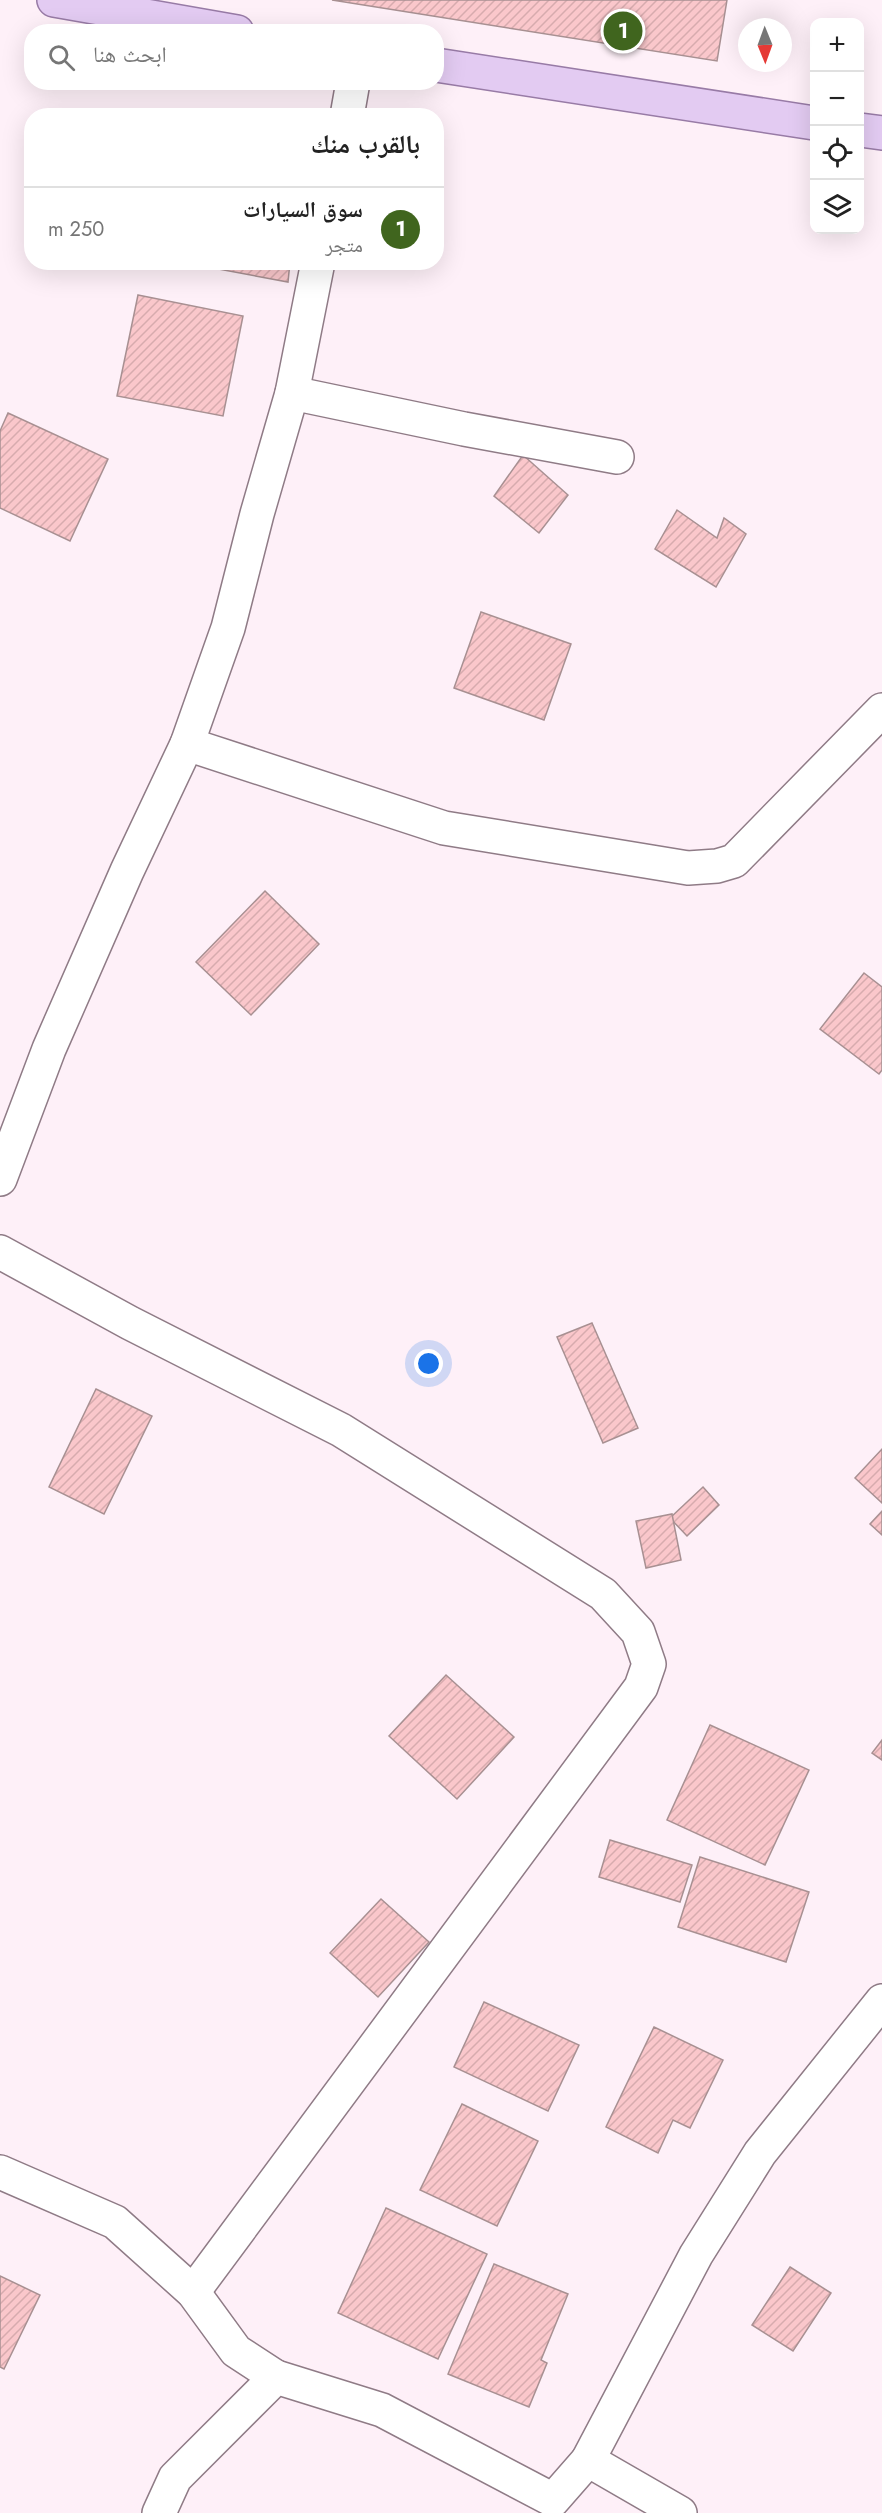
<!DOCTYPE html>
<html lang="ar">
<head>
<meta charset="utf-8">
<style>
	body { margin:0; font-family:Jost,"Noto Naskh Arabic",sans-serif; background:#f2f2f2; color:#222; direction:rtl }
	.controls { position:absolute; right:18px; top:18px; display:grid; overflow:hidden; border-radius:12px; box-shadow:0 6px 24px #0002 }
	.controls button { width:54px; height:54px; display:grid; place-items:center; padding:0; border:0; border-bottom:2px solid #e0e0e0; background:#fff; color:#222; font:30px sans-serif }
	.compass { position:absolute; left:738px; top:18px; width:54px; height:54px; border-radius:50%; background:#fff; box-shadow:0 6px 24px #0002; rotate:179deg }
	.you { position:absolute; left:429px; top:1364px; width:21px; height:21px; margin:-15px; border:4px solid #fff; border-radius:50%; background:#1a73e8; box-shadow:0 0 0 9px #1a73e833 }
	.badge { display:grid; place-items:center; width:39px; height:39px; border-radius:50%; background:#40651e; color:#fff; font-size:20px; font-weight:700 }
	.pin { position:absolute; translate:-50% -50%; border:3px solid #fff; box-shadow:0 2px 6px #0006 }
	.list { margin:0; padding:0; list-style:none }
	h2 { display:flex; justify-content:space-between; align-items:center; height:78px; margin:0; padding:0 24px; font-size:26px }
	h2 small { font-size:20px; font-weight:400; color:#767676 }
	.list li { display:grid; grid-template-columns:39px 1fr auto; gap:18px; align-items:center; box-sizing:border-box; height:84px; padding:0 24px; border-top:2px solid #e0e0e0 }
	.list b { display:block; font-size:22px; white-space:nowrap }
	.list p { margin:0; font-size:20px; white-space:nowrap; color:#767676 }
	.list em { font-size:20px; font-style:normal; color:#767676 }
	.icon { flex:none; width:33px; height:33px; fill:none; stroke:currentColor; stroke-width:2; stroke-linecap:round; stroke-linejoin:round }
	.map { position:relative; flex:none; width:882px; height:2513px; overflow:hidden; direction:ltr }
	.search { position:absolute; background:#fff; box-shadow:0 6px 24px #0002; left:24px; top:24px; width:420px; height:66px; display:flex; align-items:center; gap:15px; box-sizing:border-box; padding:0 21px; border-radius:24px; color:#767676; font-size:22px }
	.panel { position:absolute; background:#fff; box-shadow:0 6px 24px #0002; left:24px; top:108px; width:420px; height:162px; border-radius:24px; direction:rtl }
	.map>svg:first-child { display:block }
	.building { fill:url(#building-hatch); stroke:#a89092; stroke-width:1.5 }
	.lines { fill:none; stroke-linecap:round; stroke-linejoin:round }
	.minor-casing { stroke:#8f7b86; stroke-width:36 }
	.primary-casing { stroke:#987ba6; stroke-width:36 }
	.minor { stroke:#fff; stroke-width:33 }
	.primary { stroke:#e3cbf2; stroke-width:33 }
</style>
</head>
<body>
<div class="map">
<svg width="882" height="2513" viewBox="0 0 882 2513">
	<defs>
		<pattern id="building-hatch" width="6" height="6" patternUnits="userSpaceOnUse" patternTransform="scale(1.5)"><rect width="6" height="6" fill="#fac7cb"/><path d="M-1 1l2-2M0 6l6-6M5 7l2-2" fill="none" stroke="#d7abae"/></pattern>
	</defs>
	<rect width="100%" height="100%" fill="#fef0f8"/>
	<g class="building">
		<polygon points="332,0 727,0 717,61"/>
		<polygon points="181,262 290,262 288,282"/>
		<polygon points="138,295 243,316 223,416 117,396"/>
		<polygon points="8,413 108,459 70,541 0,508 0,431"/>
		<polygon points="523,455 568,495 539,533 494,496"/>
		<polygon points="677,510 717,538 724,518 746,534 716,587 655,549"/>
		<polygon points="481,612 571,644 544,720 454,688"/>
		<polygon points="265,891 319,944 251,1015 196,962"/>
		<polygon points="864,973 882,987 882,1070 879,1074 820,1029"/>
		<polygon points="592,1323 638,1428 603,1443 557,1337"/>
		<polygon points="96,1389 152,1416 104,1514 49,1487"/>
		<polygon points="882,1449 882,1503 855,1478"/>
		<polygon points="703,1487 719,1505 687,1536 670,1518"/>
		<polygon points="882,1511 882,1535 870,1524"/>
		<polygon points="672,1514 681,1560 646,1568 636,1521"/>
		<polygon points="446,1675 514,1737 457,1799 389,1736"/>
		<polygon points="710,1725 809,1770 765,1865 667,1820"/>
		<polygon points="882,1740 882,1760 872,1753"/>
		<polygon points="610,1840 692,1865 680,1902 599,1877"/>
		<polygon points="700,1857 809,1892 786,1962 678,1927"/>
		<polygon points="381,1899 429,1942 378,1997 330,1953"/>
		<polygon points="484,2002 579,2045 548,2111 454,2067"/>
		<polygon points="654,2027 723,2060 690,2128 673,2120 658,2153 606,2127"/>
		<polygon points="462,2104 538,2141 497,2226 420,2190"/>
		<polygon points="386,2208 487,2254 438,2359 338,2313"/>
		<polygon points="494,2264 568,2294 541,2360 547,2363 529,2407 448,2374"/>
		<polygon points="790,2267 831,2293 793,2351 752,2325"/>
		<polygon points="0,2276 40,2295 4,2369 0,2367"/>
	</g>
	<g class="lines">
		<defs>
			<g id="minor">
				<polyline points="347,116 353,82"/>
				<polyline points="292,393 464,429 617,457"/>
				<polyline points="187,744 444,828 688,868 717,866 734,861 882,710"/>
				<polyline points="0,1179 49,1049 127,871 187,744 228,628 257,514 292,393 318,262"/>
				<polyline points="0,1252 130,1323 341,1430 603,1594 638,1632 649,1664 641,1687 193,2292"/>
				<polyline points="0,2172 115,2222 193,2292 236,2351 276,2377"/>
				<polyline points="588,2460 696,2255 760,2153 882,2001"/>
				<polyline points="159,2513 175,2478 276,2377 382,2410 553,2500 588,2460 680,2513"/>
			</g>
			<g id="primary">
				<polyline points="54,0 237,32"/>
				<polyline points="436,65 814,123"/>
				<polyline points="860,130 882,133"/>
			</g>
		</defs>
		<use href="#minor" class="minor-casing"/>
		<use href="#primary" class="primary-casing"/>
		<use href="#minor" class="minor"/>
		<use href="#primary" class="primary"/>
	</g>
</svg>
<div class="controls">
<button>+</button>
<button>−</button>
<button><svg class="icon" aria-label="locate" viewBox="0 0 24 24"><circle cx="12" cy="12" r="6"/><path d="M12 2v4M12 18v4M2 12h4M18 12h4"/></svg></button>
<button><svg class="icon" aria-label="layers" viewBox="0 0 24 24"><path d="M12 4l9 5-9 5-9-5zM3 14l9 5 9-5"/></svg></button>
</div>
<svg class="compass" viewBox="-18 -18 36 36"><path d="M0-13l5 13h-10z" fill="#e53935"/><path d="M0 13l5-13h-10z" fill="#767676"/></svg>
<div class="you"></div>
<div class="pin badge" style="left:623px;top:31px">1</div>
<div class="search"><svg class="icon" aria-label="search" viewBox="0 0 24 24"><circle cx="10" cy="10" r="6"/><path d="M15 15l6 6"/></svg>ابحث هنا</div>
<section class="panel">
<h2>بالقرب منك<small></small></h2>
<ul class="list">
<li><span class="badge">1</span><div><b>سوق السيارات</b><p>متجر</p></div><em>250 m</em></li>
</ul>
</section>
</div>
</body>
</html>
